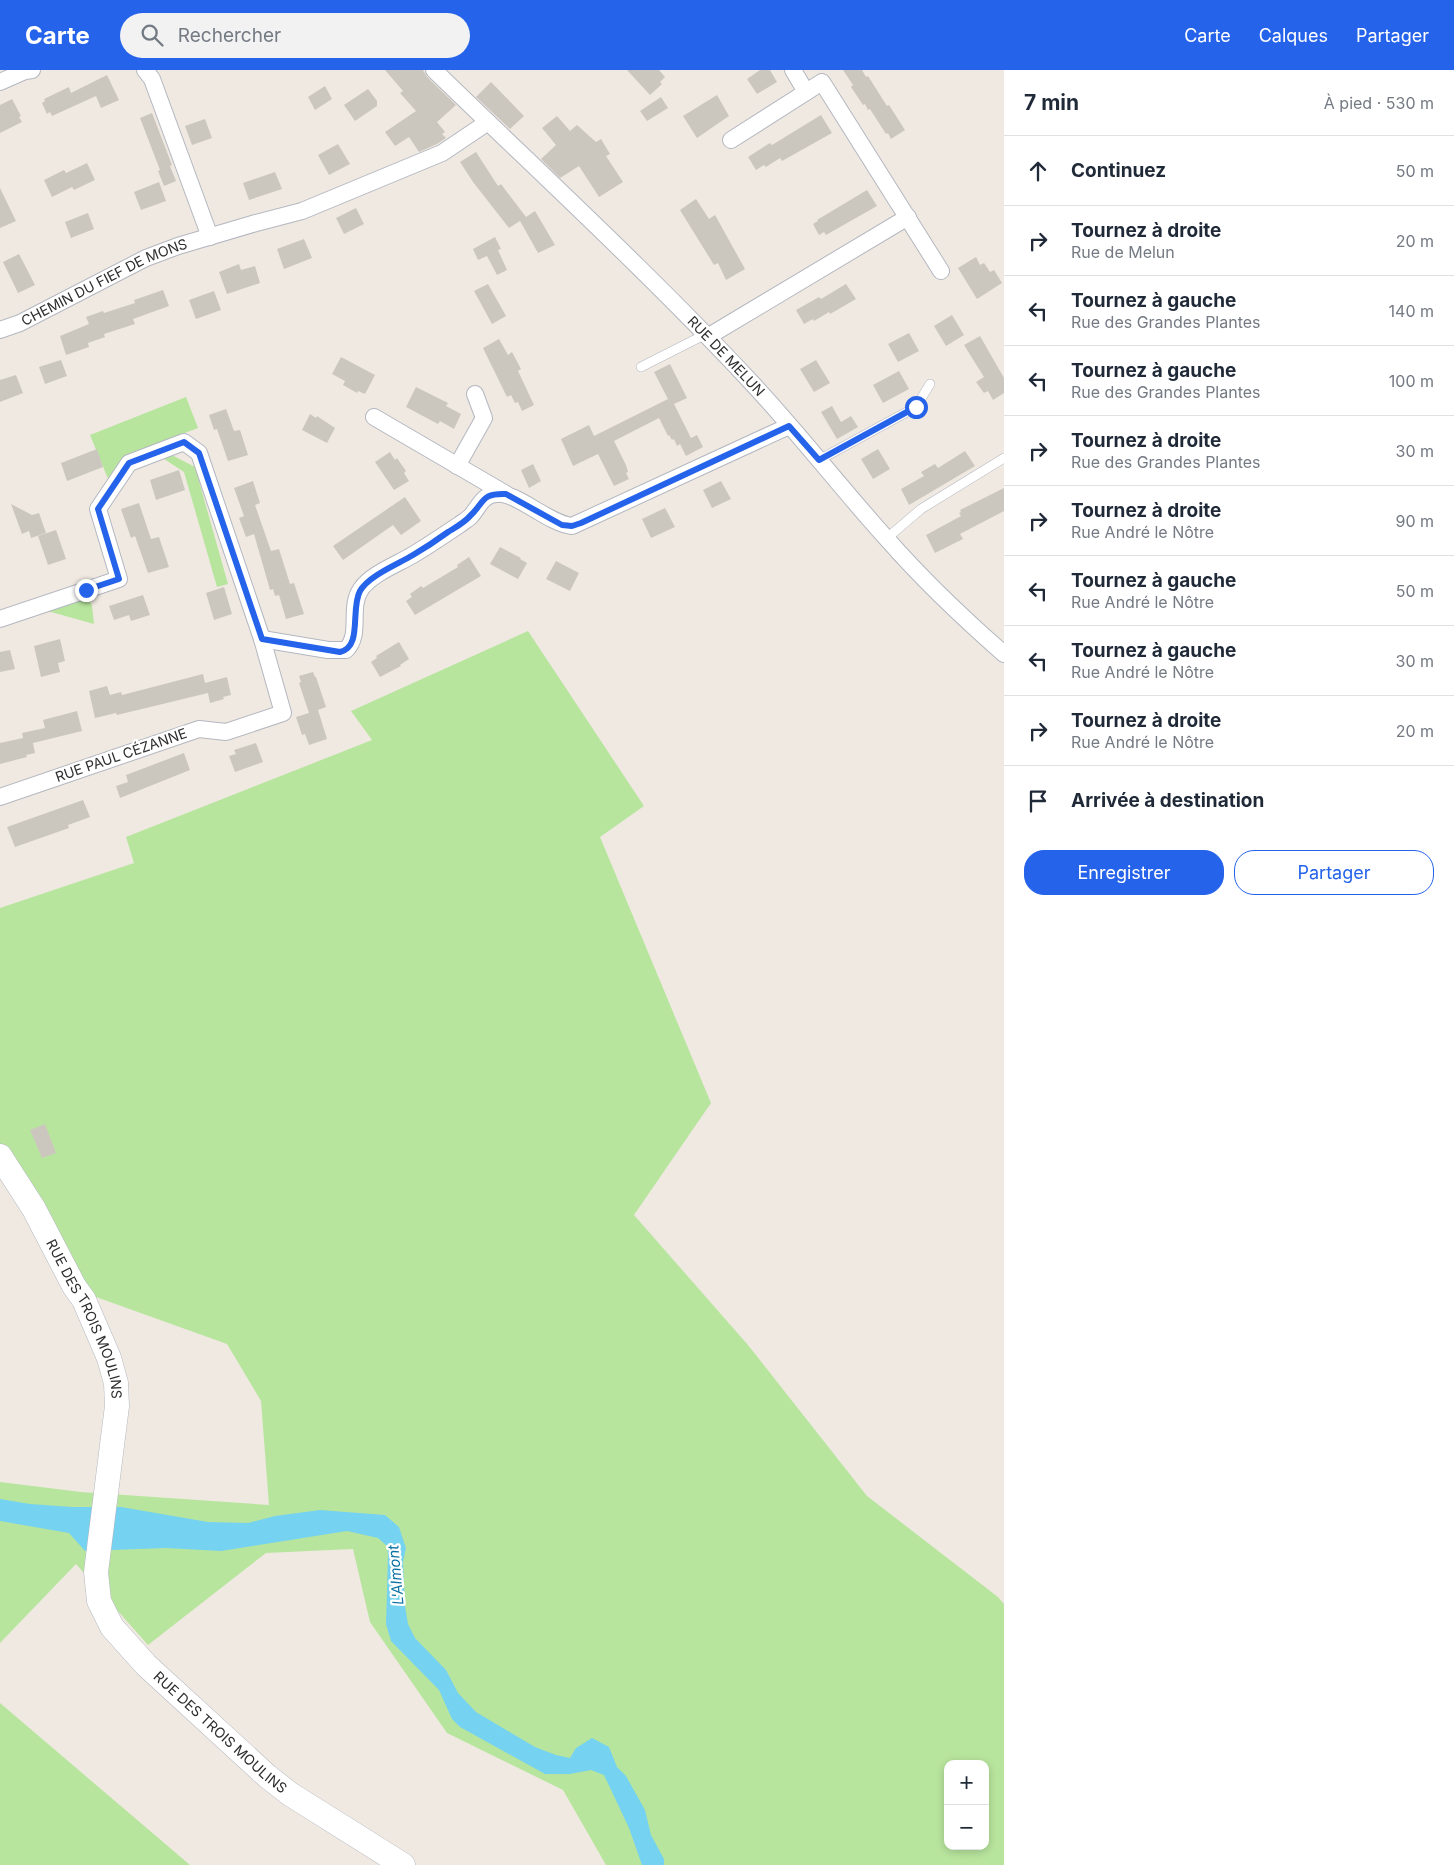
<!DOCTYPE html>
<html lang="fr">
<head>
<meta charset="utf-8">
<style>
	body { margin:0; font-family:Inter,sans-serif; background:#f2f2f3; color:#1f2937 }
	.controls { position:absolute; right:15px; bottom:15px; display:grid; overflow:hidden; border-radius:10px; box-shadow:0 2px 8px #0003 }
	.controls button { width:45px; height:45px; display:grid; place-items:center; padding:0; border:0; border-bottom:1px solid #e0e1e3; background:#fff; color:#1f2937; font:25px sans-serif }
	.stop { position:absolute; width:15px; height:15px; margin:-11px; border:4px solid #2563eb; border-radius:50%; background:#fff }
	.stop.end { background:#2563eb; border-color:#fff; box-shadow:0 1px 5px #0008 }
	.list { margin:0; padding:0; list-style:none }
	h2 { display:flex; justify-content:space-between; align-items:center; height:65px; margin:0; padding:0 20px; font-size:21px }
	h2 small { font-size:16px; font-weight:400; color:#747a83 }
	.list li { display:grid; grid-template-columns:32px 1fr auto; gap:15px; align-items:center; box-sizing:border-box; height:70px; padding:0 20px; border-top:1px solid #e0e1e3 }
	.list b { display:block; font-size:19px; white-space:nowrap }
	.list p { margin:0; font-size:16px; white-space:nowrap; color:#747a83 }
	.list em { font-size:16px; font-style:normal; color:#747a83 }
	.actions { display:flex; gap:10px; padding:15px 20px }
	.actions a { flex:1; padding:11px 0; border:1px solid #2563eb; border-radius:20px; text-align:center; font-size:18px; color:#2563eb }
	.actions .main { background:#2563eb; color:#fff }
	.icon { flex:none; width:28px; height:28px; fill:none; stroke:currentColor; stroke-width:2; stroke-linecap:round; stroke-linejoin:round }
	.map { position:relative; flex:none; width:1004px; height:1795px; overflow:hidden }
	header { display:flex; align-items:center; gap:30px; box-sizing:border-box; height:70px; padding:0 25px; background:#2563eb; color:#fff }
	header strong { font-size:24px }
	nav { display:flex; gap:28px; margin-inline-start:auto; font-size:18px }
	.search { width:350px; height:45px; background:#f2f2f3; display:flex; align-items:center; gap:12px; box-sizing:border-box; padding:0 18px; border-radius:28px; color:#747a83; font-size:19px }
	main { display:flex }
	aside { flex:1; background:#fff }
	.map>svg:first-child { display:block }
	.green { fill:#b8e59e; fill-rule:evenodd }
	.water { fill:#75d2f0 }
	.building { fill:#cbc7bf }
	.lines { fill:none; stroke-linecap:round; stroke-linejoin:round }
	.lane-casing { stroke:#b4b7c1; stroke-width:10 }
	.street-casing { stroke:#b4b7c1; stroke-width:18 }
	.secondary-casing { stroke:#b4b7c1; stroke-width:25 }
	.lane { stroke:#fff; stroke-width:9 }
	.street { stroke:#fff; stroke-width:16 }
	.secondary { stroke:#fff; stroke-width:24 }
	.route { stroke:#2563eb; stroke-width:6 }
	.labels { text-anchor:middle; stroke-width:4.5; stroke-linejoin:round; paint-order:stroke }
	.street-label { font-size:14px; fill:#2e2e2e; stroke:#fff }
	.water-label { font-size:15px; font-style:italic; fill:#0d73a3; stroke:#fff }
</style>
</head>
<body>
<header>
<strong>Carte</strong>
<div class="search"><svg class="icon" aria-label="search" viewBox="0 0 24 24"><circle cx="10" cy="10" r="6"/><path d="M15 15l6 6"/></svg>Rechercher</div>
<nav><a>Carte</a><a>Calques</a><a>Partager</a></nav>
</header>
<main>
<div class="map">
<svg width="1004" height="1795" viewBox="0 0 1004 1795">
	<rect width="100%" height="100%" fill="#efe9e1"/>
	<g class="green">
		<polygon points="186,327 198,358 129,384 109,411 90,365"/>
		<polygon points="168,383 195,397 228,514 217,517 184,402 161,387"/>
		<polygon points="87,524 92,536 94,554 44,540"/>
		<path d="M528,561L644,736L600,767L711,1033L634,1145L748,1275L867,1426L998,1527L1004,1534V1795H606L563,1720L447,1663L370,1552L353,1479L266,1483L148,1575L76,1494L0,1573V1412L81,1422L269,1435L261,1331L227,1274L71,1218L0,1100V838L134,793L126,767L372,670L351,641ZM948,1694H985V1776H948Z"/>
		<polygon points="0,1633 190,1795 0,1795"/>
	</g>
	<polygon class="water" points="0,1429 30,1434 72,1437 121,1437 208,1452 248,1453 275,1446 320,1440 385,1445 399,1457 406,1478 403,1492 405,1536 408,1554 415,1568 446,1600 458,1623 476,1642 535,1677 556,1685 570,1688 576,1678 592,1668 609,1677 617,1697 626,1706 645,1740 651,1765 664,1789 664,1795 642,1795 629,1758 604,1705 591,1700 570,1704 545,1704 460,1657 452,1649 439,1620 391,1571 386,1554 388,1485 387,1476 378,1468 347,1461 221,1481 166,1478 85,1481 69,1463 0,1451"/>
	<g class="building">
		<polygon points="385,0 423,0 427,7 456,35 437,52 445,62 442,64 446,68 437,74 419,82 409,67 395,76 385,62 416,41 400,23 403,21"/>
		<polygon points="627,0 659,0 665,7 660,12 662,14 650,25"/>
		<polygon points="760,0 770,0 777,12 757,24 747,9"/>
		<polygon points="843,0 862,0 866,7 868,6 887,36 889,35 905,60 891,69 888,63 886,64 870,39 868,40 865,34 863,35 851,17 853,15"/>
		<polygon points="107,5 119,30 101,38 96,26 52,46 50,42 47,44 42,33 45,31 44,29 69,17 71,23"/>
		<polygon points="491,12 524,46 510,59 476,27"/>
		<polygon points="325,16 332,29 315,40 308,27"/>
		<polygon points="368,19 377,31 377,36 355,51 344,35"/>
		<polygon points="717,25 729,46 697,68 683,46"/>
		<polygon points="661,27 668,38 647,51 640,41"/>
		<polygon points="12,29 21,46 19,47 22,52 0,63 0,35"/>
		<polygon points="152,43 172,95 170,96 176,111 164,116 158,101 160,100 140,48"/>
		<polygon points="821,45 832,63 782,91 780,88 766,97 764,95 756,100 748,87 770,73 772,75"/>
		<polygon points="557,46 570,61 577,55 596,72 601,69 610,84 606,86 623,112 599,127 579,96 560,108 541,89 556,75 542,58"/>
		<polygon points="205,49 212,68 192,75 185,56"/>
		<polygon points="338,74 350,94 329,105 318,85"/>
		<polygon points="476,82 498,116 501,114 526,147 523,149 535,141 555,175 538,183 520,151 509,158 473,112 460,92"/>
		<polygon points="87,93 95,110 74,120 72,117 52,127 44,110 64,100 66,103"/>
		<polygon points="275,102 282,119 249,130 243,113"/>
		<polygon points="159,112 166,131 141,140 134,122"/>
		<polygon points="0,118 16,151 0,158"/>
		<polygon points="867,120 877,136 826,165 824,162 819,165 813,154 818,151 817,150"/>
		<polygon points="696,129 709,149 715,145 745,199 726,210 718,193 714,195 680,140"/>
		<polygon points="356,138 364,154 344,164 336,148"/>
		<polygon points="88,143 94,159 71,168 65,152"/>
		<polygon points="495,167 501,179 498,180 507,200 497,205 487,186 478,190 473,179"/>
		<polygon points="304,169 312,188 284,199 277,179"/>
		<polygon points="19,184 35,215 18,223 3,192"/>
		<polygon points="976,187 980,195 984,193 990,202 994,200 1002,213 977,229 958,198"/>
		<polygon points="239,194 241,200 255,196 260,213 227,224 219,202"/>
		<polygon points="488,214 506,246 492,254 474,221"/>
		<polygon points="846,214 856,229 837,240 830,244 829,242 814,251 813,249 804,254 796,240 819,227 821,229"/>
		<polygon points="163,220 169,236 133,249 135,254 104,264 105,267 88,273 89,277 66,285 60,266 89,254 86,247 103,241 104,243 135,233 134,230"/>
		<polygon points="214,221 221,240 196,249 189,230"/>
		<polygon points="952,245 964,265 946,276 934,256"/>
		<polygon points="909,263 919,281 898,292 888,274"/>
		<polygon points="980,266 1004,308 1004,323 993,330 988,321 984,323 976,312 984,307 964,275"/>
		<polygon points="499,269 508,285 512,282 521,299 518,301 534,335 522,341 518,332 515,333 511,325 507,327 483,278"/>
		<polygon points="341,287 375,305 365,324 358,321 357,323 343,315 345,311 332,304"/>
		<polygon points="61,290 67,306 45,314 39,297"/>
		<polygon points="816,290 830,313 814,322 800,299"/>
		<polygon points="670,294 687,328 674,334 691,368 697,365 703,377 686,386 680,374 677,376 674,369 672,370 669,365 668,366 659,348 614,371 626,395 628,402 626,403 629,409 614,416 598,384 573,396 561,369 589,355 594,366 668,329 654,302"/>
		<polygon points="899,301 909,319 883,333 873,315"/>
		<polygon points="16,305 23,323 0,332 0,310"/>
		<polygon points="416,317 448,333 446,336 461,344 454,359 440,351 438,354 406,337"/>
		<polygon points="832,336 841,352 851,346 858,357 837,369 821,342"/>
		<polygon points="226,339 234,361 240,360 248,385 228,391 217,359 214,360 209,345"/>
		<polygon points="310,344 316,348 317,346 335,358 327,373 302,360"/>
		<polygon points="97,379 103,397 67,411 61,393"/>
		<polygon points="878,379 890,399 873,409 861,389"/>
		<polygon points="965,381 975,396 909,435 901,419 924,406 921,402 935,394 938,398"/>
		<polygon points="390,382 395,390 397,388 406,401 404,403 409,411 394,420 375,392"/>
		<polygon points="533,394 541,411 529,418 521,400"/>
		<polygon points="179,400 185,420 156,430 150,410"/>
		<polygon points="253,411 260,433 255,435 271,481 279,479 290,514 294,513 304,544 286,549 279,525 275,526 273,519 270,520 254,464 246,467 239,448 244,446 234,418"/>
		<polygon points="721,411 731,429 712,438 703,420"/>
		<polygon points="1004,418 1004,441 960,464 963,469 935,483 926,465 961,446 959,443 961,442 960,440"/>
		<polygon points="405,427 421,451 401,465 393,455 343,490 333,476"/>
		<polygon points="139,433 151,469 159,467 169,497 148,503 135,466 131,468 121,439"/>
		<polygon points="11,434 32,445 39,443 46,463 31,468 29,461 22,464"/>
		<polygon points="665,438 675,457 651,468 642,449"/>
		<polygon points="56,460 66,489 48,495 38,466"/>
		<polygon points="500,477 521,488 520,489 527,493 518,509 490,494"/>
		<polygon points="469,487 481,506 415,545 406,531 412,527 410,524 421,516 423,518 458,497 457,495"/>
		<polygon points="556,491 579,503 570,521 546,509"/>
		<polygon points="224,517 232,544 214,550 206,523"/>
		<polygon points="143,525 150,545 131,551 129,545 114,550 109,536"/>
		<polygon points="60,569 65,591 58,593 60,602 41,607 34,576"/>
		<polygon points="399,572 409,589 400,595 401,596 380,607 371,592 377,588 376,586"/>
		<polygon points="10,580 15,599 0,602 0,582"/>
		<polygon points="313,602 315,607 316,607 326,637 318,640 327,669 309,675 305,664 302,665 296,647 309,643 299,613 301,612 299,606"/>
		<polygon points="203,604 205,613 227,607 231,625 223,627 224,629 210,633 208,623 117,645 116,643 95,648 89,621 107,616 110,625 121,622 122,625"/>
		<polygon points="77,641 82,661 33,673 35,683 26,685 27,687 0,694 0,673 23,668 22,663 45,658 43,650"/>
		<polygon points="256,673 263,692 235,702 229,686 236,684 234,680"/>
		<polygon points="184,683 190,700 120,728 116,716 128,712 126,705"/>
		<polygon points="83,730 90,747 68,755 69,758 15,777 7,757"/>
		<polygon points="45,1054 56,1083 42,1088 30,1060"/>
	</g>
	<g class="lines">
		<defs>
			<g id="lane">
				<polyline points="641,297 706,264"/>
				<polyline points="819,390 916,337 930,314"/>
				<polyline points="886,469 921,439 1004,388"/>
			</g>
			<g id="street">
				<polyline points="145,0 152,9 210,167"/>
				<path id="s1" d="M434,0C540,103 649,203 750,311C798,362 840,417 887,469C923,510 963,548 1004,584"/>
				<polyline points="793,0 806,22"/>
				<polyline points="0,12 25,1 32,0"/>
				<polyline points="731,70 822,12 941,201"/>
				<path id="s2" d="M0,260L20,253L146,188L178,176L256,153L302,141L442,83L488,52"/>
				<polyline points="709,266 908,147"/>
				<polyline points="374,347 506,424"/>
				<polyline points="457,396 484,348 475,324"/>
				<polyline points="0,549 119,509 98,439 129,393 184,372 199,383 262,569 283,643 226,662 199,659 0,727"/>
				<path d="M262,569L328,580H346C362,564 348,538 361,519C370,505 397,494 411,486C428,476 444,465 459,455C463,452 468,449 471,446C479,437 482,425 496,424C516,421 547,453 572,456L789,356"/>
			</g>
			<g id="secondary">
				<path id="s3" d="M0,1086L34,1139L74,1216L84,1230L109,1288L116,1313L117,1336L96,1502L99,1531L112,1557L146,1595L267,1706L290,1724L403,1795"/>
			</g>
		</defs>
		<use href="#lane" class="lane-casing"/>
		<use href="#street" class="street-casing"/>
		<use href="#secondary" class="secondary-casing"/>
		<use href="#lane" class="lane"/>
		<use href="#street" class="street"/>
		<use href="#secondary" class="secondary"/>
	</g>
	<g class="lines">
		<path class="route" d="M86,520L119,509L98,439L129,393L184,372L199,383L262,569L340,582C363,577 350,539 360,521C368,506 398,494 413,485C425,478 437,470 448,462C456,457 464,453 470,446C485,432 481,423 506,424L562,455L572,456L581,453L789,356L819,390L916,337"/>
	</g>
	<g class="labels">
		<g class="street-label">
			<text dy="5" stroke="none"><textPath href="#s2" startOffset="115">CHEMIN DU FIEF DE MONS</textPath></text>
			<text dy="5" stroke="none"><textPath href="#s1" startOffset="409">RUE DE MELUN</textPath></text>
			<text transform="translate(121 685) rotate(-19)" y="5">RUE PAUL CÉZANNE</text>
			<text dy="5" stroke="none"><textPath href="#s3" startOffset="185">RUE DES TROIS MOULINS</textPath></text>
			<text dy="5" stroke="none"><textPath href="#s3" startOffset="656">RUE DES TROIS MOULINS</textPath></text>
		</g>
		<g class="water-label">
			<text transform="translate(396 1505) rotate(-95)" y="5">L'Almont</text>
		</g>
	</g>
</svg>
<div class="controls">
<button>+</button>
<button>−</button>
</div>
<div class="stop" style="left:916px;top:337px"></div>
<div class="stop end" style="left:86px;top:520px"></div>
</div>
<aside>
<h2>7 min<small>À pied · 530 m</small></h2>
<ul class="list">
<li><svg class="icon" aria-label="ahead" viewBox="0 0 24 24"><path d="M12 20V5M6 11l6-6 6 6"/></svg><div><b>Continuez</b></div><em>50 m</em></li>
<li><svg class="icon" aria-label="right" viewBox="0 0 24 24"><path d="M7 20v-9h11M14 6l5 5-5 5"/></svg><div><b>Tournez à droite</b><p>Rue de Melun</p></div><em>20 m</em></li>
<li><svg class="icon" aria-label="left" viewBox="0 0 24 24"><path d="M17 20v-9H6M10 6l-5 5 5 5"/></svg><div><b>Tournez à gauche</b><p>Rue des Grandes Plantes</p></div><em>140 m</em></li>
<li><svg class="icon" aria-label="left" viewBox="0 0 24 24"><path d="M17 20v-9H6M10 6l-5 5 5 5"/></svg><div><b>Tournez à gauche</b><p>Rue des Grandes Plantes</p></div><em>100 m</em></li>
<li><svg class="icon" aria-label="right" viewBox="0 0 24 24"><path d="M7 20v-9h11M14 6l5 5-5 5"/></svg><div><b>Tournez à droite</b><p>Rue des Grandes Plantes</p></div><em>30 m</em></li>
<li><svg class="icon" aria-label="right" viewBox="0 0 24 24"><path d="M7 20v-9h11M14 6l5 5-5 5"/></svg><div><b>Tournez à droite</b><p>Rue André le Nôtre</p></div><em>90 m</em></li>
<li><svg class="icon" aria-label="left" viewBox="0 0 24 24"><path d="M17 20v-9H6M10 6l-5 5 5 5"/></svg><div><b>Tournez à gauche</b><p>Rue André le Nôtre</p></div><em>50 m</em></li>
<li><svg class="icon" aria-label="left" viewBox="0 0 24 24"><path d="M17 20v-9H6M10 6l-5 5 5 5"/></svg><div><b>Tournez à gauche</b><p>Rue André le Nôtre</p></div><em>30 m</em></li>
<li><svg class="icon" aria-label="right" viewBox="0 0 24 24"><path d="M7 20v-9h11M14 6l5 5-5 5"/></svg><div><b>Tournez à droite</b><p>Rue André le Nôtre</p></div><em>20 m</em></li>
<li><svg class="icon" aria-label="arrive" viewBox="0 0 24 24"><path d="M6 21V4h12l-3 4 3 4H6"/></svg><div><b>Arrivée à destination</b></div></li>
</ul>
<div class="actions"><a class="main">Enregistrer</a><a>Partager</a></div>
</aside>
</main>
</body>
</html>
